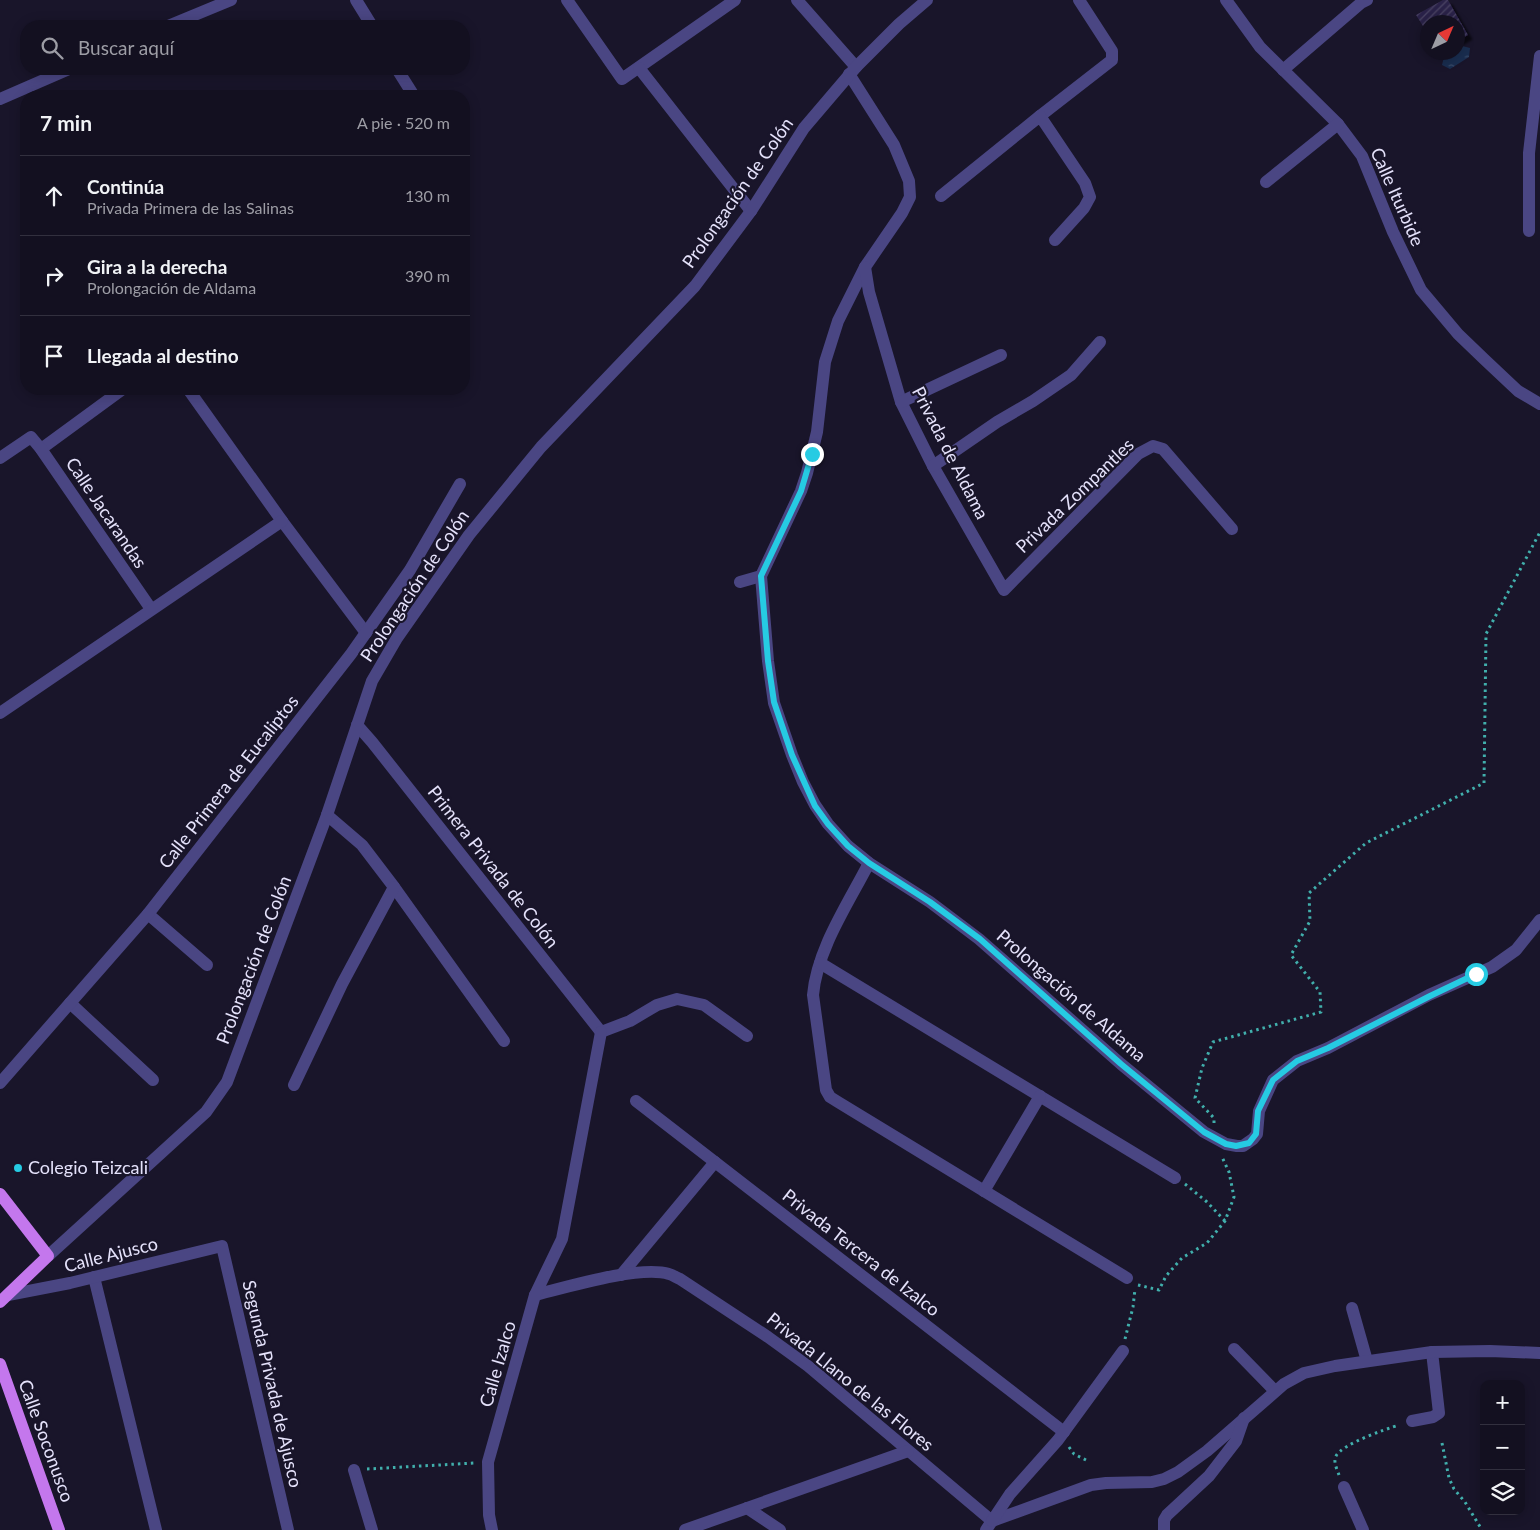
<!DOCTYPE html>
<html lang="es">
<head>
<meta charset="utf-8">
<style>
	body { margin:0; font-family:Lato,sans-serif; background:#1c1929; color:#f1f3f6 }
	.controls { position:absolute; right:15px; bottom:15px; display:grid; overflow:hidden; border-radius:10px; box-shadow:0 2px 12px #0003 }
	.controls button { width:45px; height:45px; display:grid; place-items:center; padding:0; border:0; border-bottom:1px solid #32303e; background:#131020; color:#f1f3f6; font:25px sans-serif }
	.compass { position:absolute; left:1420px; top:15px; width:45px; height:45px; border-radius:50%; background:#131020; box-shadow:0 2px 12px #0003; rotate:44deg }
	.stop { position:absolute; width:15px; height:15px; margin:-11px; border:4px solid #26cbe3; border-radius:50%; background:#fff }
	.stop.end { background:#26cbe3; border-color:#fff; box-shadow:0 1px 5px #0008 }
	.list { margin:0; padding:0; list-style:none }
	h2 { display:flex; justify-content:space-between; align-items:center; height:65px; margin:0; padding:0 20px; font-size:21px }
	h2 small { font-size:16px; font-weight:400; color:#9d9da5 }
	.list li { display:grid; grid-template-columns:32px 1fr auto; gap:15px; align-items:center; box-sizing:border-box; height:80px; padding:0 20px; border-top:1px solid #32303e }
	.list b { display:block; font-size:19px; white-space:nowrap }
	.list p { margin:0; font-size:16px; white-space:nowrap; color:#9d9da5 }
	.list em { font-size:16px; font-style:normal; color:#9d9da5 }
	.icon { flex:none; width:28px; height:28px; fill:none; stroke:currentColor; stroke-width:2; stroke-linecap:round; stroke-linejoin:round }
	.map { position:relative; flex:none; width:1540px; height:1530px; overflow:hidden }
	.search { position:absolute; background:#131020; box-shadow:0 2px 12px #0003; left:20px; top:20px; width:450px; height:55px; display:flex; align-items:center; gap:12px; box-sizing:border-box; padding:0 18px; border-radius:20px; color:#9d9da5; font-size:19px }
	.panel { position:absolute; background:#131020; box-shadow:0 2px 12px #0003; left:20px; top:90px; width:450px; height:305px; border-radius:20px }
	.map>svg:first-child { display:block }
	.water { fill:url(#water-ripples) }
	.building { fill:url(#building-hatch); filter:url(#shadow) }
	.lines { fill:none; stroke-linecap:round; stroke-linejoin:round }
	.path { stroke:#41afac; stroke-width:3; stroke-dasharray:2.5 4; stroke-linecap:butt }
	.minor { stroke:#4a4683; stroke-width:12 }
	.major { stroke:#c477ed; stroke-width:12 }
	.route { stroke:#26cbe3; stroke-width:6 }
	.poi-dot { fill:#26cbe3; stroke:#19152a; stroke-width:2 }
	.labels { text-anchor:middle; stroke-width:4.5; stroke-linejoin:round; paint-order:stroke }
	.street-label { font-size:18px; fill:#e5e2fb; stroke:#19152a }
	.poi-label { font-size:18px; fill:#e5e2fb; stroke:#19152a; text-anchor:start }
</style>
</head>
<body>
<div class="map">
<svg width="1540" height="1530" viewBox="0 0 1540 1530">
	<defs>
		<pattern id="water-ripples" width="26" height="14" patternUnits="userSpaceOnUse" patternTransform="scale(1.25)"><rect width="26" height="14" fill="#192d4f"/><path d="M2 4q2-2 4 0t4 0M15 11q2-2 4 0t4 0" fill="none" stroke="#3a4b69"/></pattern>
		<pattern id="building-hatch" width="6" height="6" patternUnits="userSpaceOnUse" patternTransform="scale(1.25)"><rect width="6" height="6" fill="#2c2349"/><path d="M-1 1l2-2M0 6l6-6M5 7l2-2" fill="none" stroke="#4a4364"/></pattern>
		<filter id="shadow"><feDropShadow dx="4.5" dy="4.5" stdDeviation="1" flood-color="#0009"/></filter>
	</defs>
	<rect width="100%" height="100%" fill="#19152a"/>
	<polygon class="water" points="1462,46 1470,48 1469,57 1450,69 1442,65 1444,57 1451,53 1458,52 1458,48"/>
	<polygon class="building" points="1443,0 1448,0 1468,35 1458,41 1458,22 1428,22 1428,34 1416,15"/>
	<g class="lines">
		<g class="path">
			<polyline points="1214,1123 1214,1118 1195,1098 1202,1068 1213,1042 1321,1012 1320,992 1291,955 1310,921 1309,893 1366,843 1484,783 1486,634 1540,532"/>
			<polyline points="1185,1184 1207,1202 1225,1221"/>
			<polyline points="1138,1285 1159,1290 1166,1276 1182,1258 1207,1243 1225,1221 1234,1197 1229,1172 1222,1157"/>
			<polyline points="1125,1339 1133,1307 1135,1289"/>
			<polyline points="1442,1443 1449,1478 1454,1489 1465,1502 1482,1530"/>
			<polyline points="1069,1447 1074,1454 1088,1461"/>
			<polyline points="367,1469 475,1463"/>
			<path d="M1339,1475C1337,1469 1333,1462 1336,1456C1342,1444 1386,1429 1399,1425"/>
		</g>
		<g class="minor">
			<polyline points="356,0 372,26"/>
			<polyline points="567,0 622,79 735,0"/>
			<polyline points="797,0 856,67"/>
			<polyline points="1226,0 1260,47 1338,124 1362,156 1393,232 1421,290 1458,334 1484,359 1518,391 1540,404"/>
			<polyline points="168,26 231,0"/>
			<polyline points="639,68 751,211"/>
			<polyline points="397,69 414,96"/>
			<polyline points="1283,70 1361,3 1367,0"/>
			<polyline points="849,74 894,145 909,181 910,197 902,213 865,267 838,321 825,362 817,432 807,473 801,491 761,576 768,661 774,703 792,755 803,782 815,805 828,824 848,846 869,863 930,902 979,939 1121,1064 1204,1132 1226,1144 1237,1146 1243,1146 1253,1139 1257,1134 1259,1111 1273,1080 1297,1061 1328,1048 1429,995 1492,967 1516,950 1540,920"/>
			<polyline points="0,99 69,69"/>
			<polyline points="1040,116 1112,60 1112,51 1079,0"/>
			<polyline points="1266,182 1338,124"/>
			<polyline points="941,196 1040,116 1085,183 1090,197 1084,208 1055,240"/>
			<polyline points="1529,231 1529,153 1540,56"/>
			<polyline points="865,267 869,292 901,402 933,466 1004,590 1138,454 1153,446 1163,449 1232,529"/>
			<polyline points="188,389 282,521 366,633"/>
			<polyline points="901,402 1001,355"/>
			<polyline points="41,449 123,389"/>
			<polyline points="0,458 31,437 41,449 151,609"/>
			<polyline points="933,466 997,422 1033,401 1071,375 1100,342"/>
			<polyline points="740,582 761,576"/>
			<polyline points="0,713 282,521"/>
			<polyline points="357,725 372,742 601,1032"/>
			<polyline points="327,815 362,845 394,887 504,1041"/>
			<path d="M869,863C848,904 817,949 813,995L826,1090L830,1097L838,1102L1127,1278"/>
			<polyline points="148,914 207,965"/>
			<polyline points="820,963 1175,1178"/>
			<polyline points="70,1003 153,1080"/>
			<polyline points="601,1032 630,1021 657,1005 677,999 704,1005 747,1036"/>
			<polyline points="0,1083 148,914 351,654 410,570 460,484"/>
			<polyline points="294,1085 342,984 394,887"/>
			<polyline points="636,1101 1064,1432"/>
			<polyline points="984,1191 1040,1096"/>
			<polyline points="48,1256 206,1112 227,1082 327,815 372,681 397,638 469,535 541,447 695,286 751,211 804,128 856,67 899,24 927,0"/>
			<polyline points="621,1275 715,1162"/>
			<polyline points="94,1277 156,1530"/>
			<polyline points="8,1295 70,1283 222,1246 288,1530"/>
			<path d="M535,1295C567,1287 640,1265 669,1274C673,1275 677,1278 680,1279L768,1337L808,1366L992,1521L986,1530"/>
			<polyline points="1352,1308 1367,1361"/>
			<polyline points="1234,1349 1275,1391"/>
			<polyline points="1412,1421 1433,1417 1439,1413 1432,1352"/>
			<polyline points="354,1470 372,1530"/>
			<polyline points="1344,1487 1363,1530"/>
			<polyline points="747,1508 780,1530"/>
			<polyline points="992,1521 1091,1485 1106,1483 1152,1482 1164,1479 1178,1472 1207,1451 1284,1384 1304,1373 1335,1366 1432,1352 1490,1351 1540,1353"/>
			<polyline points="992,1521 1010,1494 1058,1440 1123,1351"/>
			<polyline points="492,1530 489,1515 488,1462 535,1295 562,1239 601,1032"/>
			<polyline points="685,1530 908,1451"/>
			<polyline points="1164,1530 1164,1520 1167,1515 1209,1476 1236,1441 1244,1418"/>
		</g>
		<g class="major">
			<polyline points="0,1194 48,1256 0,1302"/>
			<polyline points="0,1364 59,1530"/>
		</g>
	</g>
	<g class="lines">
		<polyline class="route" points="812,454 801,491 761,576 768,661 774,702 792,755 815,806 828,824 848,846 869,863 930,902 980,939 1121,1064 1204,1132 1226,1144 1236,1146 1249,1143 1256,1134 1258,1111 1273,1080 1297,1061 1328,1048 1430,996 1476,974"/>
	</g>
	<circle class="poi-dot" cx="18" cy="1168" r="5"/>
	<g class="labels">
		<g class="street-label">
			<text transform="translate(738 193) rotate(-55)" y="6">Prolongación de Colón</text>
			<text transform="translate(1397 197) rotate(66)" y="6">Calle Iturbide</text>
			<text transform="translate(950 453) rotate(63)" y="6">Privada de Aldama</text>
			<text transform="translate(1075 496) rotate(-44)" y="6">Privada Zompantles</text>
			<text transform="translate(106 513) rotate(56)" y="6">Calle Jacarandas</text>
			<text transform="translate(415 586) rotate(-56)" y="6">Prolongación de Colón</text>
			<text transform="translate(229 782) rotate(-52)" y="6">Calle Primera de Eucaliptos</text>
			<text transform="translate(493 867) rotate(52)" y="6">Primera Privada de Colón</text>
			<text transform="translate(254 960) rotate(-69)" y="6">Prolongación de Colón</text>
			<text transform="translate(1071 996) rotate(41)" y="6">Prolongación de Aldama</text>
			<text transform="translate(861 1253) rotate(38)" y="6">Privada Tercera de Izalco</text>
			<text transform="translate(111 1255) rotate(-14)" y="6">Calle Ajusco</text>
			<text transform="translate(498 1364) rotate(-74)" y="6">Calle Izalco</text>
			<text transform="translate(850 1382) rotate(39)" y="6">Privada Llano de las Flores</text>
			<text transform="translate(272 1384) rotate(77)" y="6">Segunda Privada de Ajusco</text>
			<text transform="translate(46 1441) rotate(70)" y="6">Calle Soconusco</text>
		</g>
		<g class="poi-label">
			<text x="28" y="1174">Colegio Teizcali</text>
		</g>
	</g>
</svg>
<div class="controls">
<button>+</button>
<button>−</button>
<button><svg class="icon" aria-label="layers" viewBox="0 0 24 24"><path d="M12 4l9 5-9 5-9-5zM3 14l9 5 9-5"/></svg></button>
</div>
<svg class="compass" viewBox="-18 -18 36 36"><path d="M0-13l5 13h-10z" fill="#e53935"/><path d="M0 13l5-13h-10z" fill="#9d9da5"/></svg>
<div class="stop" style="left:1476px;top:974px"></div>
<div class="stop end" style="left:812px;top:454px"></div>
<div class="search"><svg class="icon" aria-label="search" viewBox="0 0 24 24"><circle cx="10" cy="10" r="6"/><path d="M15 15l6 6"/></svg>Buscar aquí</div>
<section class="panel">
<h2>7 min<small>A pie · 520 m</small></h2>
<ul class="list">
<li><svg class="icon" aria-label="ahead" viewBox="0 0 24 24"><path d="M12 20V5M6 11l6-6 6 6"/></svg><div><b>Continúa</b><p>Privada Primera de las Salinas</p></div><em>130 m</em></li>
<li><svg class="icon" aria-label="right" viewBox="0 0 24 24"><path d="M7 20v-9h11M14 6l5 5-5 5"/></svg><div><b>Gira a la derecha</b><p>Prolongación de Aldama</p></div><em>390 m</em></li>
<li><svg class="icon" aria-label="arrive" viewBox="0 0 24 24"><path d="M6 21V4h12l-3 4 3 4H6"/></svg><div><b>Llegada al destino</b></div></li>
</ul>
</section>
</div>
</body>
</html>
